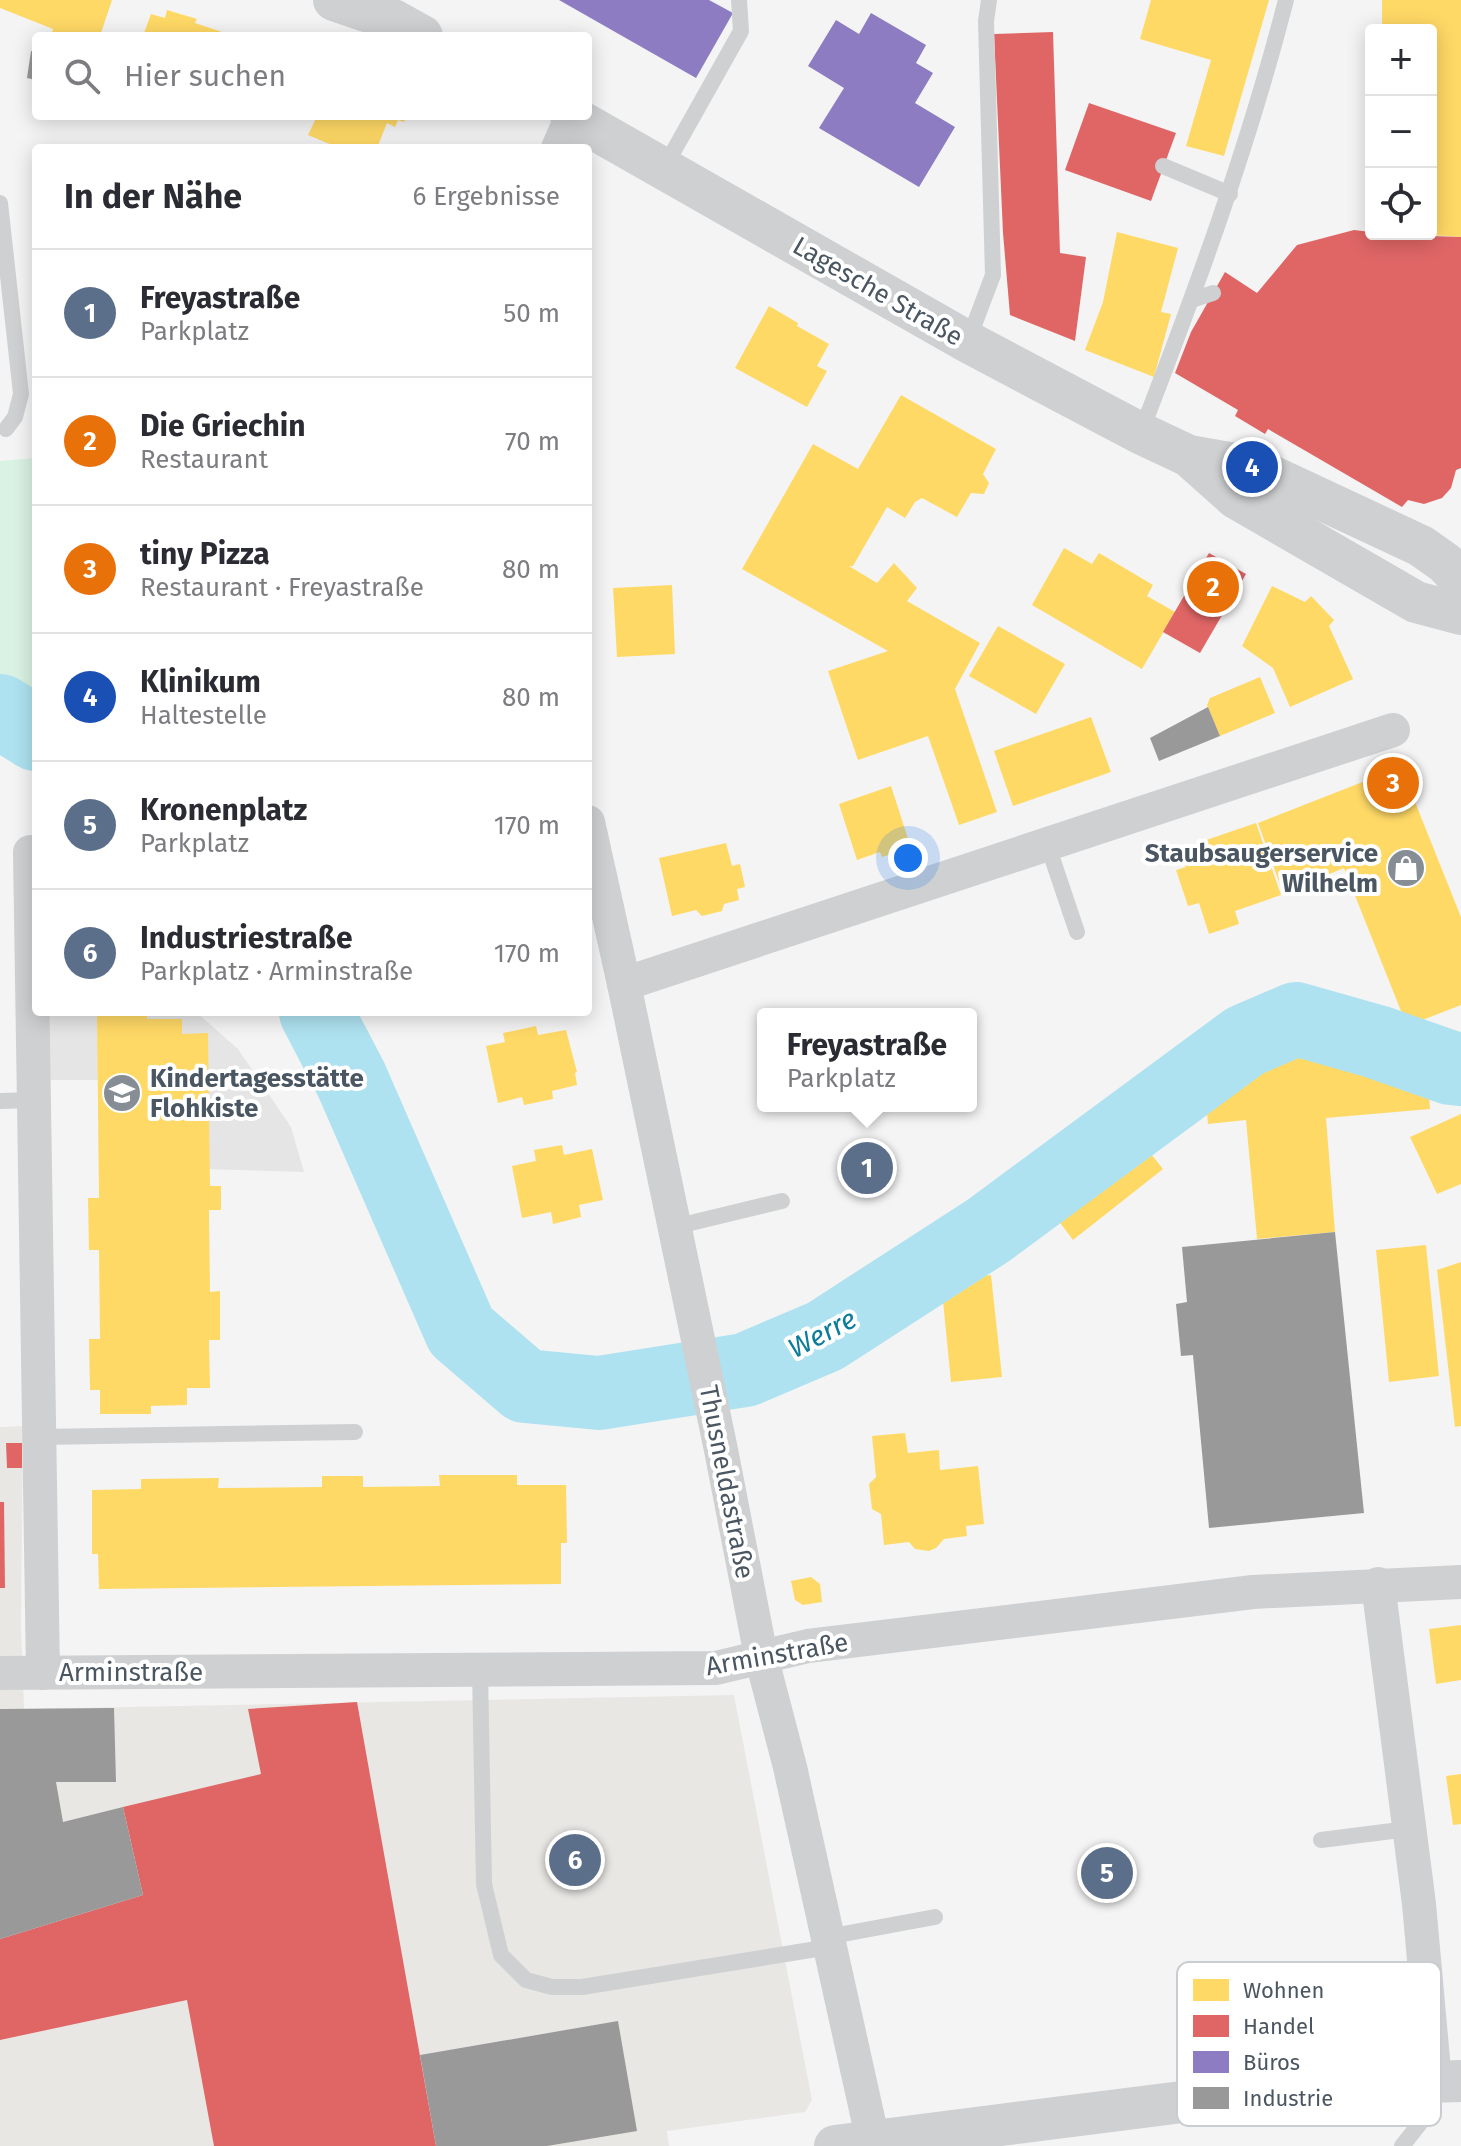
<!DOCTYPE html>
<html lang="de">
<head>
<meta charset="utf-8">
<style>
	body { margin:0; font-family:"Fira Sans",sans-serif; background:#f7f7f7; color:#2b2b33 }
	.controls { position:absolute; right:24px; top:24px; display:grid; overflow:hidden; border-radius:8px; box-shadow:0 4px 20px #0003 }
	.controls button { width:72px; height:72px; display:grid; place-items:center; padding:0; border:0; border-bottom:2px solid #e1e1e2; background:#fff; color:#2b2b33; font:40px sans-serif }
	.you { position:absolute; left:908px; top:858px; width:28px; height:28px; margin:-20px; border:6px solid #fff; border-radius:50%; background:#1a73e8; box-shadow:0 0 0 12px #1a73e833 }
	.badge { display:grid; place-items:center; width:52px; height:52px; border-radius:50%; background:#0f766e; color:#fff; font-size:26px; font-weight:700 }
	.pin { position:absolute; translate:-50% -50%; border:4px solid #fff; box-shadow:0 2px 8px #0006 }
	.popup { position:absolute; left:757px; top:1008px; width:220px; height:104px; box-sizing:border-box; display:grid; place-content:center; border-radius:8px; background:#fff; filter:drop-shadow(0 2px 6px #0005); font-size:26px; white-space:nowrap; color:#7c7c81 }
	.popup b { font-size:30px; color:#2b2b33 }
	.popup::after { content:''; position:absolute; left:50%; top:100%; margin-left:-16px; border:16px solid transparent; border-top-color:#fff }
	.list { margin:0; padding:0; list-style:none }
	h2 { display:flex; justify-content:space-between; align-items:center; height:104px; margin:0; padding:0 32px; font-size:34px }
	h2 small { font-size:26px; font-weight:400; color:#7c7c81 }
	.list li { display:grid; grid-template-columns:52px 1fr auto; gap:24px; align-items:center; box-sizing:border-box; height:128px; padding:0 32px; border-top:2px solid #e1e1e2 }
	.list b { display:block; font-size:30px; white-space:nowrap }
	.list p { margin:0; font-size:26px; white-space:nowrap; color:#7c7c81 }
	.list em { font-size:26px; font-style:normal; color:#7c7c81 }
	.icon { flex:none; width:44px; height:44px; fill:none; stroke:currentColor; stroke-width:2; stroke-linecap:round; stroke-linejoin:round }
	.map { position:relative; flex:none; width:1461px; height:2146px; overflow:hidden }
	.search { position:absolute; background:#fff; box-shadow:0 4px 20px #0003; left:32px; top:32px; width:560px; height:88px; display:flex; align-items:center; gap:20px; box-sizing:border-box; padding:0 28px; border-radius:8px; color:#7c7c81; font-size:30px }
	.panel { position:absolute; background:#fff; box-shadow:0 4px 20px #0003; left:32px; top:144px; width:560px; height:872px; border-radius:8px }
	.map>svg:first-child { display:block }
	.commercial { fill:#e8e7e3 }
	.education { fill:#e6e5e6 }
	.green { fill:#d9f2e3 }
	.homes { fill:#ffd966 }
	.shops { fill:#e06666 }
	.offices { fill:#8e7cc3 }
	.industry { fill:#999 }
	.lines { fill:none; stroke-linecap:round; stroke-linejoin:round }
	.river { stroke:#aee2f0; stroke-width:74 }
	.service { stroke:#ced0d2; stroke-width:16 }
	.minor { stroke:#ced0d2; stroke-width:34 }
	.tertiary { stroke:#ced0d2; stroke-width:42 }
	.labels { text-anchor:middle; stroke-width:8; stroke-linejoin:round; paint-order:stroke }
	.street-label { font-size:26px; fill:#4a5661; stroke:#fff }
	.poi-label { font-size:26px; font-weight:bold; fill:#4a5661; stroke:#fff; text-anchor:end }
	.water-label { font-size:28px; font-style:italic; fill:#0c7c9b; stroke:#fff }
	.key { fill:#fff; stroke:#c9ccd0; stroke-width:2 }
	.key-label { font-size:22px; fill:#4a5661 }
</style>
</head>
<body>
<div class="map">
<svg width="1461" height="2146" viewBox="0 0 1461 2146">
	<rect width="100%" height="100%" fill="#f4f4f4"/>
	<polygon class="commercial" points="23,1426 21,1627 24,1709 734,1695 812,2100 805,2112 667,2131 669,2146 0,2146 0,1427"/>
	<polygon class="education" points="41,1012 196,1012 238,1049 291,1127 304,1172 99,1166 98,1080 42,1080"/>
	<polygon class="green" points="36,458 36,710 0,691 0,461"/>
	<g class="homes">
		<polygon points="0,0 112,0 100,36 51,36 53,29 0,8"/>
		<polygon points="1151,0 1269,0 1224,156 1186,146 1211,60 1140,39"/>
		<polygon points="1382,0 1461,0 1461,237 1431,235 1431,30 1382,30"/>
		<polygon points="167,10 197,19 195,23 234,36 143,36 151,14 165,18"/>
		<polygon points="317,116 407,116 404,122 398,120 395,127 387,123 377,148 339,148 308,135"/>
		<polygon points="1117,232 1178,248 1161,312 1171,314 1154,377 1085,350 1103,302"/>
		<polygon points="769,306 798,323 797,326 829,344 817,366 827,371 807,407 735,368"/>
		<polygon points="901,395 996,449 983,474 989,483 984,494 971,493 957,517 922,498 915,502 905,518 887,507 853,566 849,566 877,583 894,563 917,588 907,601 980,643 955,689 997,812 959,825 928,736 858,760 828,671 888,651 742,569 813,444 858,469"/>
		<polygon points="1064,548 1092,564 1099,553 1153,585 1147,596 1175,612 1142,669 1032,605"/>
		<polygon points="672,585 675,654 617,657 613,588"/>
		<polygon points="1272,586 1305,602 1311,596 1334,620 1329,626 1353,679 1290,707 1273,668 1242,646"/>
		<polygon points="998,626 1065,664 1036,714 969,676"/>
		<polygon points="1260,677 1275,713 1220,736 1207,705 1210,698"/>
		<polygon points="1091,717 1111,772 1013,806 994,751"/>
		<polygon points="1401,767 1461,917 1461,1005 1407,1026 1344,868 1283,893 1258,823"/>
		<polygon points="891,786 911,848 882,857 880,852 857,860 839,804"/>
		<polygon points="1256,823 1281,895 1235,911 1239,924 1209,934 1199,903 1188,906 1176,870 1186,867 1180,849"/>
		<polygon points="726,843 732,866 740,864 745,887 737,889 739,900 724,904 722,911 702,916 696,910 672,916 659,858"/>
		<polygon points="97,1012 147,1012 147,1019 182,1019 182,1034 208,1033 210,1186 221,1186 221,1210 209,1210 210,1292 220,1291 220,1340 209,1340 210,1388 187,1388 187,1405 151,1406 151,1414 100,1414 100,1390 90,1390 89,1339 100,1339 99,1250 89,1250 88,1198 99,1198"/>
		<polygon points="536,1026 538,1035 566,1030 577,1072 575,1073 577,1085 552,1091 553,1099 524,1105 522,1097 498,1103 486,1046 505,1042 503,1033"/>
		<polygon points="1278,1054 1319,1057 1428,1082 1430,1109 1326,1118 1335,1232 1257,1239 1246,1120 1208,1124 1205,1089 1230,1070"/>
		<polygon points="1461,1114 1461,1184 1437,1194 1410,1137"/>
		<polygon points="1139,1139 1163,1169 1073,1240 1049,1208"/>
		<polygon points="562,1145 564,1155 592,1149 603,1200 579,1205 581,1217 553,1224 551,1212 522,1218 512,1166 536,1161 534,1150"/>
		<polygon points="1426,1245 1439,1376 1389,1382 1376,1250"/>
		<polygon points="1461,1262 1461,1426 1455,1427 1437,1270"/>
		<polygon points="991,1275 1002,1377 951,1382 941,1281"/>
		<polygon points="905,1433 908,1453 939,1450 940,1470 978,1466 984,1524 966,1526 967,1536 944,1539 936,1548 929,1551 915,1549 909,1542 884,1545 881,1514 872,1509 869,1484 876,1477 872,1436"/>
		<polygon points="439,1475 517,1475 517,1485 566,1485 567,1543 561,1543 561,1584 99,1589 98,1554 92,1554 92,1490 141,1489 141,1479 219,1478 218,1488 322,1487 322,1476 363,1476 363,1487 440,1486"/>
		<polygon points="811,1577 820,1584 822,1602 803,1605 795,1600 791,1581"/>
		<polygon points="1461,1625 1461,1680 1436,1684 1429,1629"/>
		<polygon points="1461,1774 1461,1824 1453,1825 1446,1776"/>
	</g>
	<g class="shops">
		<polygon points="1053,32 1060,253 1086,257 1075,341 1010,315 1003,233 994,34"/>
		<polygon points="1089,103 1176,133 1151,201 1065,170"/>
		<polygon points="1354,230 1371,232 1371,234 1461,237 1461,468 1456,470 1451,488 1442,498 1424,504 1408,500 1402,507 1268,429 1265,434 1235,416 1238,410 1175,373 1191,332 1225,272 1257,293 1297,245"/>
		<polygon points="1209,553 1246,574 1200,653 1163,632"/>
		<polygon points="6,1443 22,1443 22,1468 7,1468"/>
		<polygon points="0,1502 4,1502 5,1588 0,1588"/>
		<polygon points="357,1702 436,2146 214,2146 187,2000 0,2040 0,1939 143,1895 123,1807 261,1774 248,1709"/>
	</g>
	<g class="offices">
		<polygon points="559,0 709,0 733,13 696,78"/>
		<polygon points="871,13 926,45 916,63 933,73 915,103 955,127 919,187 819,128 844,88 808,66 836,20 859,34"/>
	</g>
	<g class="industry">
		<polygon points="31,51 36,52 36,80 27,78"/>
		<polygon points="1208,707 1220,736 1159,761 1150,738"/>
		<polygon points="1335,1232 1364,1513 1209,1528 1193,1355 1181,1356 1176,1304 1187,1302 1182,1247"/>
		<polygon points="114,1708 116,1782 56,1782 63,1822 123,1807 143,1895 0,1939 0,1709"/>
		<polygon points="618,2021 637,2131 547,2146 436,2146 420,2055"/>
	</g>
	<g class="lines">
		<g class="river">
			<polyline points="0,711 36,734"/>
			<polyline points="316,1012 351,1079 461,1331 525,1386 599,1393 745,1370 825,1336 989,1230 1245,1041 1296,1019 1377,1042 1451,1068 1461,1069"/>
		</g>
		<g class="service">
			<polyline points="1163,166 1230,194"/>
			<polyline points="664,168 741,31 739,0"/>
			<polyline points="0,203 21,394 15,417 6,429"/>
			<polyline points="1192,300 1213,293"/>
			<polyline points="968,341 993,275 986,21 989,0"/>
			<path d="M1141,432C1196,290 1248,148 1286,0"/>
			<polyline points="1047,843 1077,932"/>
			<polyline points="0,1101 35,1100"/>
			<polyline points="674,1227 782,1201"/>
			<polyline points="40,1437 355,1432"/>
			<polyline points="480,1670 484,1884 501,1955 526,1980 552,1987 582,1987 829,1947"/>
			<polyline points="1321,1840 1408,1829"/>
			<polyline points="827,1937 935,1917"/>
			<polyline points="1402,2146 1429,2112 1435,2082"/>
		</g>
		<g class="minor">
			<polyline points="558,148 572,116"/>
			<polyline points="588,822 624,984 721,1450 761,1656 790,1767 873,2141"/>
			<polyline points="30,852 43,1673"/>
			<polyline points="624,984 1393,730"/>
			<polyline points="1378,1584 1419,1904 1435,2081"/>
			<polyline points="0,1673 716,1668 808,1646 1253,1592 1461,1582"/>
		</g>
		<g class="tertiary">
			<polyline points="334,0 393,20 422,36"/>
			<polyline points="571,116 968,342 1140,433 1189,456 1252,467 1421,546 1445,563 1461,580"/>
			<polyline points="1189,456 1236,498 1416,602 1461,614"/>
			<polyline points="835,2146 1308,2086 1461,2081"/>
		</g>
	</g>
	<defs>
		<symbol id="shop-disc" viewBox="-11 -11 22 22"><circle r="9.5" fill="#868d94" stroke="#fff"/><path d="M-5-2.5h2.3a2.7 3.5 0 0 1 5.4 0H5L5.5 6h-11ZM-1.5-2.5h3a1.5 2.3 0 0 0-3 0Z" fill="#fff"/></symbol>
		<symbol id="school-disc" viewBox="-11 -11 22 22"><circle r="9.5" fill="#868d94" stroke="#fff"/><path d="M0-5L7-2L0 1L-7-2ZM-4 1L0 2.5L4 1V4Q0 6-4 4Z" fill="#fff"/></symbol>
	</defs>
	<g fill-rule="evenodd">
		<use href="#shop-disc" x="1384" y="846" width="44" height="44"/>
		<use href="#school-disc" x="100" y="1071" width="44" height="44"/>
	</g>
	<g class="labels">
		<g class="street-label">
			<text transform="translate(878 291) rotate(30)" y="9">Lagesche Straße</text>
			<text transform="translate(727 1482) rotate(79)" y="9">Thusneldastraße</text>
			<text transform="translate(777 1654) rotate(-10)" y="9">Arminstraße</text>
			<text x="131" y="1681">Arminstraße</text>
		</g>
		<g class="poi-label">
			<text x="1378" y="862">Staubsaugerservice<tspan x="1378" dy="30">Wilhelm</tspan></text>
			<text x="150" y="1087" text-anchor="start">Kindertagesstätte<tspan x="150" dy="30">Flohkiste</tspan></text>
		</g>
		<g class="water-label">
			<text transform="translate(822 1333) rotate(-28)" y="10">Werre</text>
		</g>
	</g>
	<rect x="1177" y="1962" width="264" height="164" rx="12" class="key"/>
	<rect x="1193" y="1979" width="36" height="22" fill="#ffd966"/>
	<rect x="1193" y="2015" width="36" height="22" fill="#e06666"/>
	<rect x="1193" y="2051" width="36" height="22" fill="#8e7cc3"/>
	<rect x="1193" y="2087" width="36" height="22" fill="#999"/>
	<g class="key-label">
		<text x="1243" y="1998">Wohnen</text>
		<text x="1243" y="2034">Handel</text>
		<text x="1243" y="2070">Büros</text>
		<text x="1243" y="2106">Industrie</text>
	</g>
</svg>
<div class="controls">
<button>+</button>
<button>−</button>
<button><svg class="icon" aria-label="locate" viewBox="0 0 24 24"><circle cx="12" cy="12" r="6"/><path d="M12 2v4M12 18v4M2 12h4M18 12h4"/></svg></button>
</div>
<div class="you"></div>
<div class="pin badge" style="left:867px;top:1168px;background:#5c6f8a">1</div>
<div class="popup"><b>Freyastraße</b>Parkplatz</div>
<div class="pin badge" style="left:1213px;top:587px;background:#e8710a">2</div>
<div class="pin badge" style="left:1393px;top:783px;background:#e8710a">3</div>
<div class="pin badge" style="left:1252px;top:467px;background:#1a4fb4">4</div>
<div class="pin badge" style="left:1107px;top:1873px;background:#5c6f8a">5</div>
<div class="pin badge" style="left:575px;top:1860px;background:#5c6f8a">6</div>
<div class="search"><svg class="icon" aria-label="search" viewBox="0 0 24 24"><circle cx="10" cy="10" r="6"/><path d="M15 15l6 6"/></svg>Hier suchen</div>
<section class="panel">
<h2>In der Nähe<small>6 Ergebnisse</small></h2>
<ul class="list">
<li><span class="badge" style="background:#5c6f8a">1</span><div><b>Freyastraße</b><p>Parkplatz</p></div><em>50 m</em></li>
<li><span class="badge" style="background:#e8710a">2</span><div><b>Die Griechin</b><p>Restaurant</p></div><em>70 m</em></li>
<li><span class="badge" style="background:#e8710a">3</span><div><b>tiny Pizza</b><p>Restaurant · Freyastraße</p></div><em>80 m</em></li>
<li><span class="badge" style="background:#1a4fb4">4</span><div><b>Klinikum</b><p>Haltestelle</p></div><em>80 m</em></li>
<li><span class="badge" style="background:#5c6f8a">5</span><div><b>Kronenplatz</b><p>Parkplatz</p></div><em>170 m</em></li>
<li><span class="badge" style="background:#5c6f8a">6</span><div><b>Industriestraße</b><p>Parkplatz · Arminstraße</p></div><em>170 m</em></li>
</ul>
</section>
</div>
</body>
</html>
